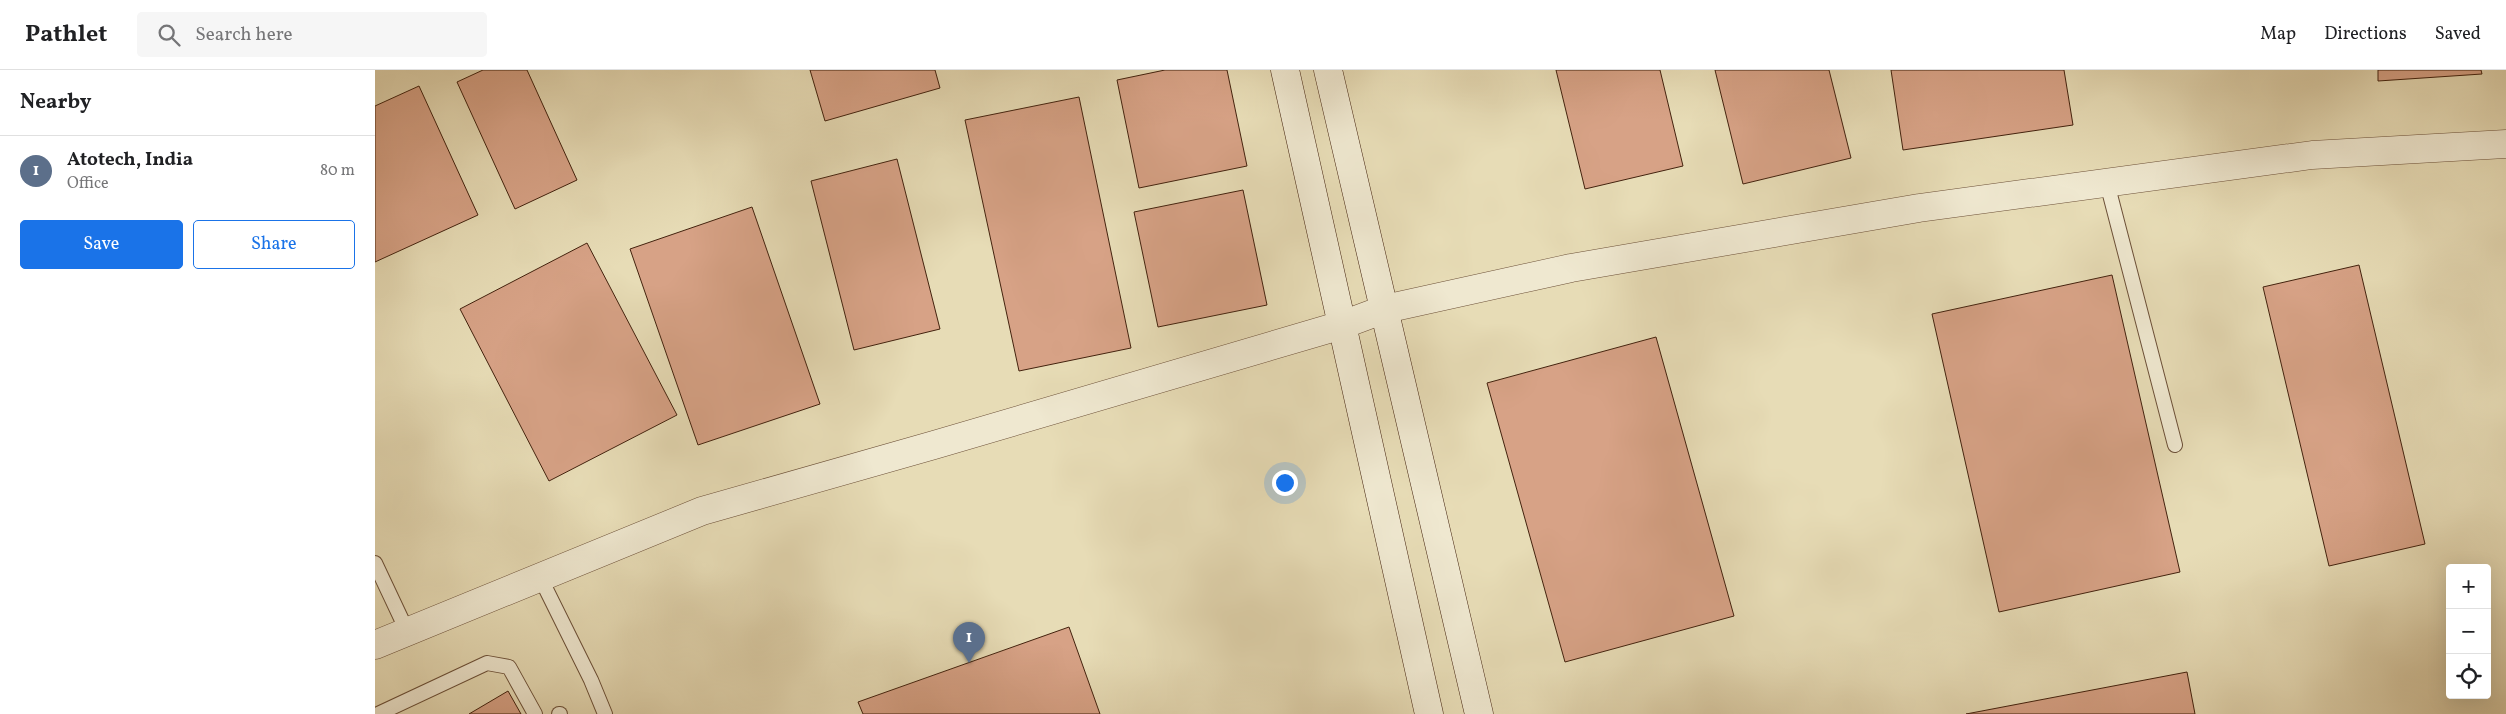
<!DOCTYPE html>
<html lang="en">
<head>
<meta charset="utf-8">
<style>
	body { margin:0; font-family:Vollkorn,serif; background:#f6f6f6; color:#202124 }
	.controls { position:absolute; right:15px; bottom:15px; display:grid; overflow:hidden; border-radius:5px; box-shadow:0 5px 20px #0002 }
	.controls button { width:45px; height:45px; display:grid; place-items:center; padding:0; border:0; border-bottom:1px solid #e0e0e0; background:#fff; color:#202124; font:25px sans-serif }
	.you { position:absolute; left:909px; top:412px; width:18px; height:18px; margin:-12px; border:4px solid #fff; border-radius:50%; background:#1a73e8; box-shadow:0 0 0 8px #1a73e833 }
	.badge { display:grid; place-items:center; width:32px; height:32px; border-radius:50%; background:#1a73e8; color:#fff; font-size:16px; font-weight:700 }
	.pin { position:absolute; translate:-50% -41px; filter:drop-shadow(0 1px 2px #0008) }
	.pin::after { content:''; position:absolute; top:26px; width:18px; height:15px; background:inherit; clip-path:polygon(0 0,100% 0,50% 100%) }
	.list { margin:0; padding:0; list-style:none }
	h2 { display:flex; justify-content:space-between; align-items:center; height:65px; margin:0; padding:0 20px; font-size:21px }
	h2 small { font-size:16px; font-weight:400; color:#757577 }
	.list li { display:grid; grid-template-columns:32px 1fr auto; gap:15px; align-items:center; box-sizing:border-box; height:70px; padding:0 20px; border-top:1px solid #e0e0e0 }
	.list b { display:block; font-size:19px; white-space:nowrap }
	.list p { margin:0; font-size:16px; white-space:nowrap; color:#757577 }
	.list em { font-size:16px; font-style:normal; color:#757577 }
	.actions { display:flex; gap:10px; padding:15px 20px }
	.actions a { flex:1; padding:11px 0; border:1px solid #1a73e8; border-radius:5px; text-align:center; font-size:18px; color:#1a73e8 }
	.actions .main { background:#1a73e8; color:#fff }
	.icon { flex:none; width:28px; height:28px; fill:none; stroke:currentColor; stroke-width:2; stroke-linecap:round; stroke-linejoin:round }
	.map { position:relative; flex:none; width:2131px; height:644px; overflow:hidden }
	header { display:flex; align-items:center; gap:30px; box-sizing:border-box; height:70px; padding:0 25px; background:#fff; border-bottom:1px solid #e0e0e0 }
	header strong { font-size:24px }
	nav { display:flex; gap:28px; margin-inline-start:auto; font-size:18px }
	.search { width:350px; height:45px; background:#f6f6f6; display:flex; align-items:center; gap:12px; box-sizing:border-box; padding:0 18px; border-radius:5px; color:#757577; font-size:19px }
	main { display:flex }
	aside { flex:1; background:#fff }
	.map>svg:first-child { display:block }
	.building { fill:#d7a286; stroke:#43220e }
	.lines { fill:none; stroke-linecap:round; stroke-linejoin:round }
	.lane-casing { stroke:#6c5038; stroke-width:16 }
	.street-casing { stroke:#6c5038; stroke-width:29 }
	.secondary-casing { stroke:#43220e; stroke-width:29 }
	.lane { stroke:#efe8d0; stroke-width:14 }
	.street { stroke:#efe8d0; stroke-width:28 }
	.secondary { stroke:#efe8d0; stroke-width:28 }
</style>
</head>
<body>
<header>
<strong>Pathlet</strong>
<div class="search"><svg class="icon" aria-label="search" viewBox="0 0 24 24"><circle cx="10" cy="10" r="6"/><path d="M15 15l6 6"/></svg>Search here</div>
<nav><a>Map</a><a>Directions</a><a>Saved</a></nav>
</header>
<main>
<aside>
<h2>Nearby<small></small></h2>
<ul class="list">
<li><span class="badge" style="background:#5c6f8a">1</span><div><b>Atotech, India</b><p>Office</p></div><em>80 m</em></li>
</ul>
<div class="actions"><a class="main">Save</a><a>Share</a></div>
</aside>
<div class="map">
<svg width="2131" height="644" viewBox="0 0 2131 644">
	<rect width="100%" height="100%" fill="#e7dcb6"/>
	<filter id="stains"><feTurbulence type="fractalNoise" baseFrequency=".004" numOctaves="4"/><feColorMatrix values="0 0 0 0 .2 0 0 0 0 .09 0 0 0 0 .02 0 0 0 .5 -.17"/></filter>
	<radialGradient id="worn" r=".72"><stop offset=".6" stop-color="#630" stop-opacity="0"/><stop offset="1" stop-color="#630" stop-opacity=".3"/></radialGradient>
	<g class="building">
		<polygon points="108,0 152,0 202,110 140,139 82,12"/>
		<polygon points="435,0 560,0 565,18 450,51"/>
		<polygon points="790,0 852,0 872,96 764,118 742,10"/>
		<polygon points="1181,0 1285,0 1308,96 1210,119"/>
		<polygon points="1340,0 1454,0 1476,88 1368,114"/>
		<polygon points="1516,0 1689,0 1698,55 1528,80"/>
		<polygon points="2003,0 2106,0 2107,4 2003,11"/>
		<polygon points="44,16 103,145 0,192 0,36"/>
		<polygon points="704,27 756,278 644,301 590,50"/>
		<polygon points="522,89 565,259 479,280 436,111"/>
		<polygon points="868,120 892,235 783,257 759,142"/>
		<polygon points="377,137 445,334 323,375 255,179"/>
		<polygon points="212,173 302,345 174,411 85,239"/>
		<polygon points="1984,195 2050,474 1954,496 1888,217"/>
		<polygon points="1737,205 1805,502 1624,542 1557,244"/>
		<polygon points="1281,267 1359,546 1190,592 1112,313"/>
		<polygon points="694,557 725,644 488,644 483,632"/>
		<polygon points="1812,602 1820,644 1591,644"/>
		<polygon points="133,621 146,644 94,644"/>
	</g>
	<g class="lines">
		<defs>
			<g id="lane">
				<polyline points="1732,113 1800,375"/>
				<polyline points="0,493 32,561"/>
				<polyline points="165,507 216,610 230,644"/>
				<polyline points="3,644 112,593 134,597 160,644"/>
				<polyline points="184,644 185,644"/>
			</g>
			<polyline id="street" points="0,575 327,441 559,375 967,255 1010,239 1196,198 1544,138 1937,85 2131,74"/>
			<g id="secondary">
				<polyline points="910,0 1054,644"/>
				<polyline points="953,0 1104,644"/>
			</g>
		</defs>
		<use href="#lane" class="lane-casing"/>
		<use href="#street" class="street-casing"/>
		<use href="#secondary" class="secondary-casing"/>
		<use href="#lane" class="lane"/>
		<use href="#street" class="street"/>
		<use href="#secondary" class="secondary"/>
	</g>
	<rect width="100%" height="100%" filter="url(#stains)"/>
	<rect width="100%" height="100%" fill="url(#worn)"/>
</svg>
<div class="controls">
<button>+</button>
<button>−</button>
<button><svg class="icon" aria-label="locate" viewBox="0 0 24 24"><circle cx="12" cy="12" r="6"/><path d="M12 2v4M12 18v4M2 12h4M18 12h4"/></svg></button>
</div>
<div class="you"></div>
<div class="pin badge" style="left:594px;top:593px;background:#5c6f8a">1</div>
</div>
</main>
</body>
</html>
